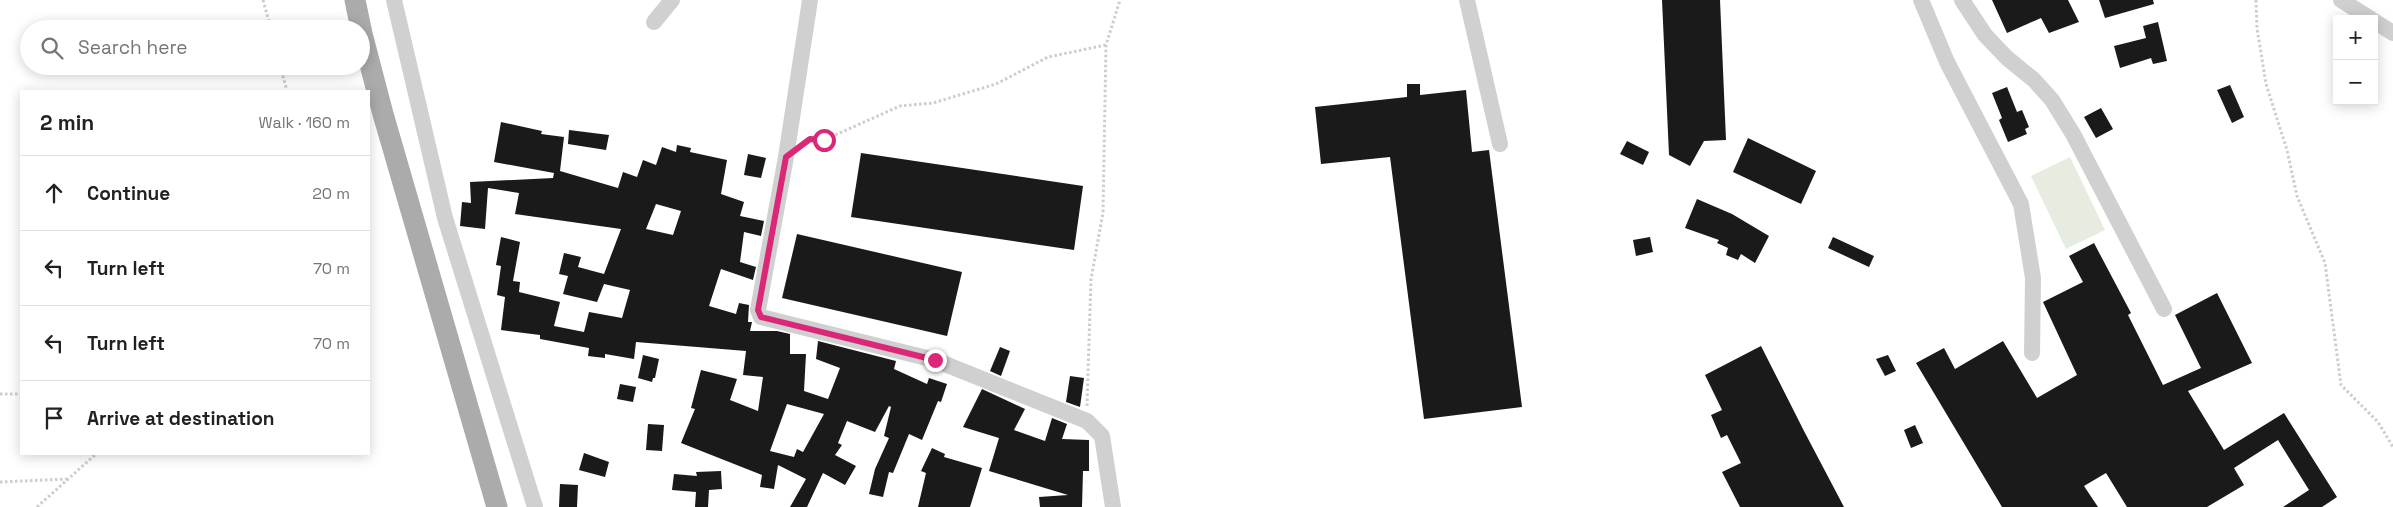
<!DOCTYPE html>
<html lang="en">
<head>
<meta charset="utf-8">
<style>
	body { margin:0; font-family:"Space Grotesk",sans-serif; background:#f6f6f6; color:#202124 }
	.controls { position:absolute; right:15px; top:15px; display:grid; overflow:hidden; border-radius:0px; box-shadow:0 2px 12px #0003 }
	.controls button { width:45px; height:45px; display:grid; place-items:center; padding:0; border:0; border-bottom:1px solid #e0e0e0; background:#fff; color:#202124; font:25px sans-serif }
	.stop { position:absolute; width:15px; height:15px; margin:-11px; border:4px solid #db2777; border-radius:50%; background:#fff }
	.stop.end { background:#db2777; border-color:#fff; box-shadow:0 1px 5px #0008 }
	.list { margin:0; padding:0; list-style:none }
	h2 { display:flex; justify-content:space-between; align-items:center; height:65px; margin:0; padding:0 20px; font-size:21px }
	h2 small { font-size:16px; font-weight:400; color:#757577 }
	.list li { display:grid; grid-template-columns:32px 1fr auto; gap:15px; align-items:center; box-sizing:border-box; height:75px; padding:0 20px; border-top:1px solid #e0e0e0 }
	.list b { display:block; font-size:19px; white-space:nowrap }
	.list em { font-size:16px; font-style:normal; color:#757577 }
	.icon { flex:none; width:28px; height:28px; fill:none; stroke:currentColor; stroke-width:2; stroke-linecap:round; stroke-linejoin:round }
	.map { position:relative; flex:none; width:2393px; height:507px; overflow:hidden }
	.search { position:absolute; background:#fff; box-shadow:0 2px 12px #0003; left:20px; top:20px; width:350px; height:55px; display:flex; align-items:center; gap:12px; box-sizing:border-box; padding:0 18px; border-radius:28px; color:#757577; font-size:19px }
	.panel { position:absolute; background:#fff; box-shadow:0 2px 12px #0003; left:20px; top:90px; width:350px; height:365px; border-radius:0px }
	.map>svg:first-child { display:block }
	.pitch { fill:#e6ecdf }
	.building { fill:#1a1a1a; fill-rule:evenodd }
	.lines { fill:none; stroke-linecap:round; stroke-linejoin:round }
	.path { stroke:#cdcdcd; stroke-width:3; stroke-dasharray:2.5 2.5; stroke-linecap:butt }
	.minor { stroke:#d0d0d0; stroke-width:16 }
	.major { stroke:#ababab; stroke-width:21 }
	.route { stroke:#db2777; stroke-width:6 }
</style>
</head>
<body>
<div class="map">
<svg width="2393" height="507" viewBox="0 0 2393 507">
	<rect width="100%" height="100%" fill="#fff"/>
	<polygon class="pitch" points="2070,157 2105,230 2066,249 2031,176"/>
	<g class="building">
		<polygon points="1662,0 1720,0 1726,140 1704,141 1690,166 1669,155"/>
		<polygon points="1992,0 2068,0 2079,22 2049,33 2041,18 2007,33"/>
		<polygon points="2099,0 2153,0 2154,4 2105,18"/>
		<polygon points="2158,22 2167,61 2153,64 2151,58 2120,68 2114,46 2146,38 2143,26"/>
		<polygon points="1407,84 1420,84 1420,95 1466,90 1472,152 1489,150 1522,407 1424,419 1390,157 1321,164 1315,107 1407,97"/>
		<polygon points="2230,85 2244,117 2232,123 2217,90"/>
		<polygon points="2007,87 2017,112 2022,110 2029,127 2025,129 2027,134 2008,142 1999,120 2002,118 1992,93"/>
		<polygon points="2101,108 2113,129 2096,138 2084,117"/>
		<path d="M501,122L542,131L541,134L564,137L560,171L618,188L623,172L637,177L643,160L656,165L662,147L676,152L677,145L691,148L690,152L727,160L721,194L744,202L740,216L764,221L761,236L744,232L740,262L756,267L753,280L721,269L709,306L736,314L739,303L749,305L748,322H752L750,331H777L790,334V354H806L804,391L828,399L840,368L816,359L818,341L896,361L894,369L927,384L929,378L947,384L941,402L938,401L922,440L909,434L893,473L889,472L883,497L869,494L875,469L889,438L884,436L891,407L889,406L875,432L847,421L838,443L842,445L835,455L856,466L845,485L823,473L807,507H790L806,479L778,465L774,489L760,487L762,475L681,443L695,409L691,408L701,370L737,379L730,400L758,411L763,377L743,375L746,351L636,342L634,359L605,354V358L588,356L589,348L540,339V335L501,330L505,297L497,295L501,266L496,265L501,237L520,242L513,281L520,282L519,292L560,302L554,326L584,332L589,312L622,318L630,290L604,284L597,302L563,294L568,276L559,274L564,253L581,257L578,267L604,274L621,229L515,214L519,193L488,188L485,229L460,226L462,202L471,203L470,182L553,178L554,173L494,162ZM656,204L681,211L673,235L646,229ZM787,404L824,414L803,452L797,449L794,457L770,451Z"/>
		<polygon points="569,130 609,135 606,150 568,144"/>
		<polygon points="1748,138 1816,171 1801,204 1733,172"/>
		<polygon points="1627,141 1649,152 1643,165 1620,154"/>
		<polygon points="861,153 1083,186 1074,250 851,217"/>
		<polygon points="748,154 766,158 761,178 744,175"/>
		<polygon points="1697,199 1732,214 1769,236 1755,263 1741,254 1738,260 1726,255 1728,248 1717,243 1719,240 1685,228"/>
		<polygon points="797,234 962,272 947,336 782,298"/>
		<polygon points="1650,237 1653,252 1636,256 1633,240"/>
		<polygon points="1833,237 1874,256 1869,267 1828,248"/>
		<polygon points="2094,243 2131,313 2128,315 2163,385 2201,368 2175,315 2217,293 2252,363 2188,391 2224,450 2284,413 2337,497 2322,507 2283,507 2309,490 2278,440 2234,468 2244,485 2207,507 2127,507 2106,473 2084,486 2098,507 2002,507 1916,363 1944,348 1955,369 2003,341 2037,398 2077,375 2043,302 2083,282 2069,256"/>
		<polygon points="1761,346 1804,431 1844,507 1740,507 1722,472 1741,463 1727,435 1721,438 1711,415 1722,410 1705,375"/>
		<polygon points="1000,347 1010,351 1001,376 990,371"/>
		<polygon points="643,355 659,359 655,378 653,378 652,382 638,378"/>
		<polygon points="1888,355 1896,371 1885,376 1876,359"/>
		<polygon points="1070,376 1084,378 1080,407 1066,402"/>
		<polygon points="620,384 636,387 633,402 617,399"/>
		<polygon points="982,389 1025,409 1014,430 1045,441 1052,418 1067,424 1062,439 1089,440 1089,471 1083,471 1082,507 1040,507 1039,497 1068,495 989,471 999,438 963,427"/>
		<polygon points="648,424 664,425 662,451 646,450"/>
		<polygon points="1915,425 1923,443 1911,448 1904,430"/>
		<polygon points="932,448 945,454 944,457 982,468 970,507 918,507 926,473 921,471"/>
		<polygon points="584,453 609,462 605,477 579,470"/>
		<polygon points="721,471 722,489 709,490 708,507 695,507 696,492 672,490 674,474 697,476 696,472"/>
		<polygon points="560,484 578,485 577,507 559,507"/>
	</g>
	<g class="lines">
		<g class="path">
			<polyline points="263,0 271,29"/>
			<polyline points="2256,0 2257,28 2266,84 2287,150 2297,196 2325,263 2341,385 2378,422 2393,447"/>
			<polyline points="280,66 287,91"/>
			<polyline points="803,144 810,139 824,140 900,106 933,103 996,84 1048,57 1106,45"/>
			<polyline points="0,394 21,394"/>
			<polyline points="1087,406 1091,279 1103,213 1106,45 1120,0"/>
			<polyline points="0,482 67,479"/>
			<polyline points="37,507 96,454"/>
		</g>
		<g class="minor">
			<polyline points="394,0 445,218 535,507"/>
			<polyline points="810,0 786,157 758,310 761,317 935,360 1087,421 1102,436 1113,507"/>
			<polyline points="1467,0 1500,144"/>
			<polyline points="1921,0 1947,62 2021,204 2033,278 2032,353"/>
			<polyline points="1962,0 1985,35 2007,58 2034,80 2052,100 2073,134 2164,309"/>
			<polyline points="2341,0 2371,19"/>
			<polyline points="2374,21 2393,33"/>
			<polyline points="654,22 672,0"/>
		</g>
		<g class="major">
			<polyline points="355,0 361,29"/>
			<polyline points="361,30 383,114 497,507"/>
		</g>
	</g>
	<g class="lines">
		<polyline class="route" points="824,140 810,139 786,157 758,310 761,317 935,360"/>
	</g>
</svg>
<div class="controls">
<button>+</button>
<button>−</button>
</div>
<div class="stop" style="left:824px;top:140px"></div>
<div class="stop end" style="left:935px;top:360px"></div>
<div class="search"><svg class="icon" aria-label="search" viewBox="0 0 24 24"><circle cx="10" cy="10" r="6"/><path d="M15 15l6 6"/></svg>Search here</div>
<section class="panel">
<h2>2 min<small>Walk · 160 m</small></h2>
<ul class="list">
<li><svg class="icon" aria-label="ahead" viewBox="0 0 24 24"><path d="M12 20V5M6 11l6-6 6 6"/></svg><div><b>Continue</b></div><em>20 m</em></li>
<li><svg class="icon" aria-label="left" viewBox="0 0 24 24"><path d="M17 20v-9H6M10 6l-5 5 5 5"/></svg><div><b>Turn left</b></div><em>70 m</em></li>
<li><svg class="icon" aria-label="left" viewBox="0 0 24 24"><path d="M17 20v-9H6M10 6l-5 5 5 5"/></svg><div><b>Turn left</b></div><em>70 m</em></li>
<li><svg class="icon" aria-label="arrive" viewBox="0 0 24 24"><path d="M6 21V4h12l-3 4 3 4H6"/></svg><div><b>Arrive at destination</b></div></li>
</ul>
</section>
</div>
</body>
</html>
